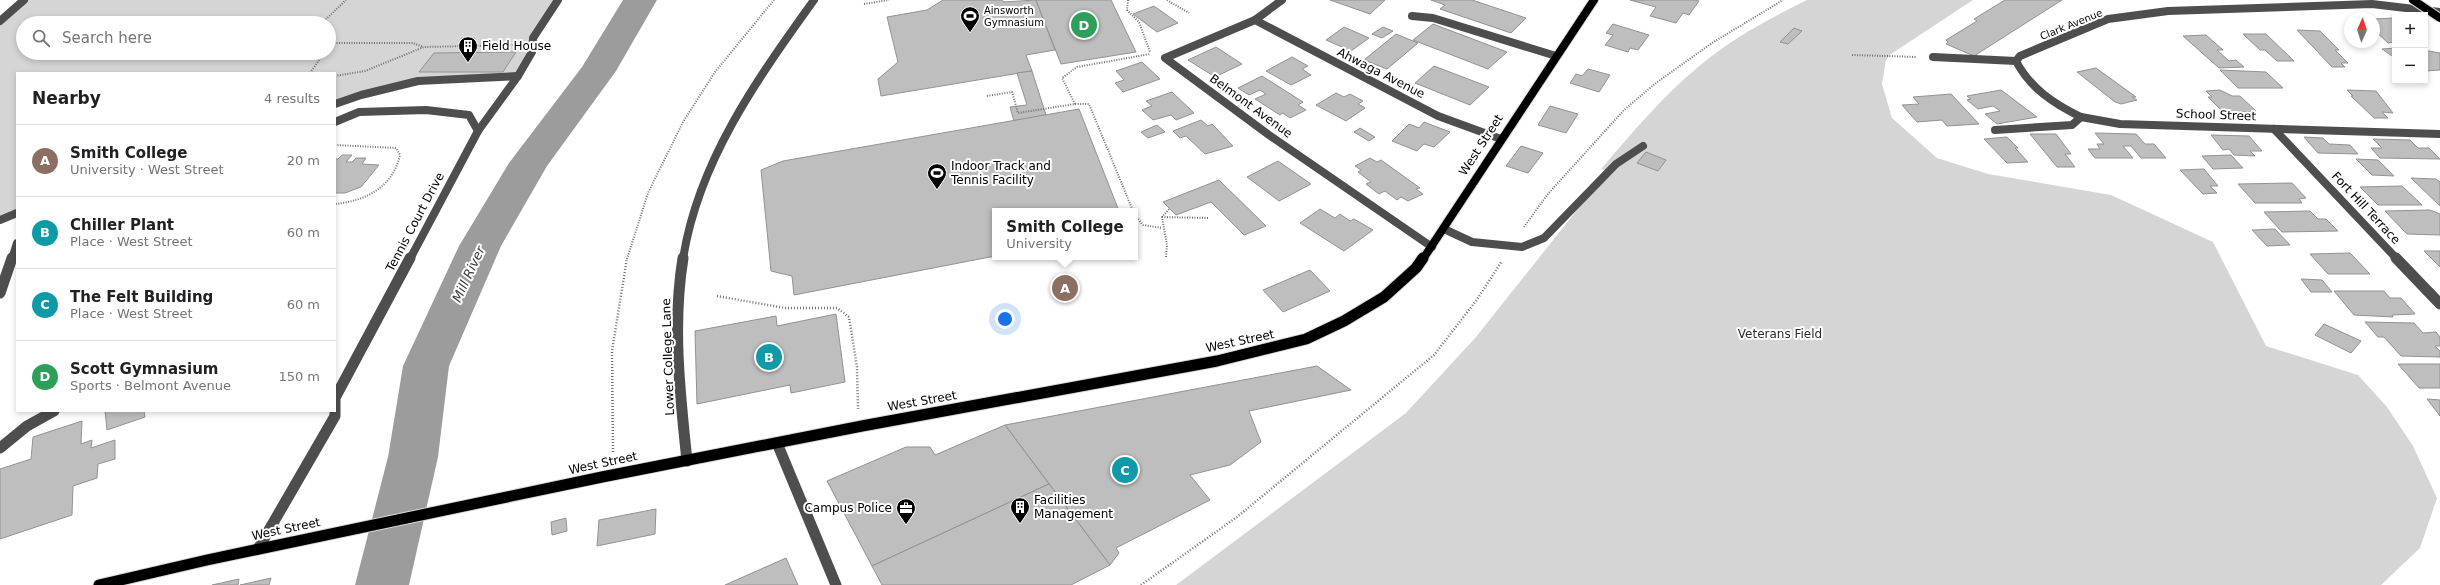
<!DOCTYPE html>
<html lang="en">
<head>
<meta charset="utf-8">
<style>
	body { margin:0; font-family:"DejaVu Sans",sans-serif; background:#f2f2f2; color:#202124 }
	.controls { position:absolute; right:12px; top:12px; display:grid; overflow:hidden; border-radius:0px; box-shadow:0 2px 6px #0003 }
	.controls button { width:36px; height:36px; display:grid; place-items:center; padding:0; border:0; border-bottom:1px solid #e0e0e0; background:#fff; color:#202124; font:20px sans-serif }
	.compass { position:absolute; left:2344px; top:12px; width:36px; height:36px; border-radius:50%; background:#fff; box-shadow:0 2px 6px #0003; rotate:3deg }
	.you { position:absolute; left:1005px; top:319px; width:14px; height:14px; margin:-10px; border:3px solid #fff; border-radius:50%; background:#1a73e8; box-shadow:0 0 0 6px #1a73e833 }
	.badge { display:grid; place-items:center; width:26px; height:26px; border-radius:50%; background:#000; color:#fff; font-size:13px; font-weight:700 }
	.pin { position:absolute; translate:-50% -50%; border:2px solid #fff; box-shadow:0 1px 4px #0006 }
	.popup { position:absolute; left:992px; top:208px; width:146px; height:52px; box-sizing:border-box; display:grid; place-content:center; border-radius:0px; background:#fff; filter:drop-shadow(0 1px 3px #0005); font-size:13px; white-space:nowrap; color:#757577 }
	.popup b { font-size:15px; color:#202124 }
	.popup::after { content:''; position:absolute; left:50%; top:100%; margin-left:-8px; border:8px solid transparent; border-top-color:#fff }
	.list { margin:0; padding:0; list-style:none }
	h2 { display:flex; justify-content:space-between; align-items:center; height:52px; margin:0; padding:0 16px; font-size:17px }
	h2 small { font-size:13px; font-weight:400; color:#757577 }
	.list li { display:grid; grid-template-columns:26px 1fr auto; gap:12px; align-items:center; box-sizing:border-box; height:72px; padding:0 16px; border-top:1px solid #e0e0e0 }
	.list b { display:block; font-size:15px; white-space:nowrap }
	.list p { margin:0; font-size:13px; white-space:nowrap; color:#757577 }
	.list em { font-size:13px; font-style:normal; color:#757577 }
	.icon { flex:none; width:22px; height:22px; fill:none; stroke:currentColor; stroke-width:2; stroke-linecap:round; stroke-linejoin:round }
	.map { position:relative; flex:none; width:2440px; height:585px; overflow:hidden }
	.search { position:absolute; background:#fff; box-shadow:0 2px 6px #0003; left:16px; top:16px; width:320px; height:44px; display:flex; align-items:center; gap:10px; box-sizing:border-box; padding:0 14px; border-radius:22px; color:#757577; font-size:15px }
	.panel { position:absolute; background:#fff; box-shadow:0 2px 6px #0003; left:16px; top:72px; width:320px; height:340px; border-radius:0px }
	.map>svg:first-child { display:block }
	.green { fill:#d5d5d5; fill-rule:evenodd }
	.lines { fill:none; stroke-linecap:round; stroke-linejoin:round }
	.river { fill:#9c9c9c; fill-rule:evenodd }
	.building { fill:#bebebe; stroke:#929292 }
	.major-far1-casing { stroke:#dbdbdb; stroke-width:10 }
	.major-casing { stroke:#dbdbdb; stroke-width:13 }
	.path-far1 { stroke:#707070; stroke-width:2; stroke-dasharray:1 1.5; stroke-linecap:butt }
	.path { stroke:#707070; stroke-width:2.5; stroke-dasharray:1 2; stroke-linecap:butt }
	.minor-far1 { stroke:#4e4e4e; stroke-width:8 }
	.minor { stroke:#4e4e4e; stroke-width:11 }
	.major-far1 { stroke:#000; stroke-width:8 }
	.major { stroke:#000; stroke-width:11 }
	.major-bridge-casing { stroke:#dbdbdb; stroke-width:10; stroke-linecap:butt }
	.major-bridge { stroke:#000; stroke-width:8 }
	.labels { text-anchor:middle; stroke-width:4; stroke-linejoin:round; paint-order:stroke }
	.far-poi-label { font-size:10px; fill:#000; stroke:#fff; text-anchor:start }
	.far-street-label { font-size:10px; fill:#000; stroke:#fff }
	.poi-label { font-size:12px; fill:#000; stroke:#fff; text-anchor:start }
	.street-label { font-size:12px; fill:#000; stroke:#fff }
	.park-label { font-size:12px; fill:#2c2c2c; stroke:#fff }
	.water-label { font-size:13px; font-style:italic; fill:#3d3d3d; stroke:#fff }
</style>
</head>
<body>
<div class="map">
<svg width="2440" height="585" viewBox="0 0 2440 585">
	<rect width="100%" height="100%" fill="#fff"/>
	<g class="green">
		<path d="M24,0H558L533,38L518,76L418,81L335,104V73H17V213L0,220V21ZM23,23H329V53H23Z"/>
		<path d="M1807,0H1973L1891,54L1886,60L1882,84L1892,118L1937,158L1988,174L2111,195L2213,242L2266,346L2358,375L2387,407L2413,446L2437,498L2420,548L2381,585H1176L1406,413L1476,337L1608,171L1601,169C1632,133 1662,97 1698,67C1731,39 1769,19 1807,0Z"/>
	</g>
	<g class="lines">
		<polygon class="river" points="623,0 657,0 616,71 547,166 501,246 449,366 438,457 409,585 355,585 388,457 403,366 459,246 509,163 582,67"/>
	</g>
	<g class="building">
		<polygon points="943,0 1002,0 1003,2 1036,0 1055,50 1026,55 1032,71 881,96 878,79 898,62 887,17 927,10"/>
		<polygon points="1036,0 1111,0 1136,52 1061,64"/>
		<polygon points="1330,0 1385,0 1370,14"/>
		<polygon points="1431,0 1472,0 1526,18 1511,33 1440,9 1445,5"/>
		<polygon points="1630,0 1694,0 1699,1 1689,15 1683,13 1676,23 1650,16 1656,7"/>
		<polygon points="2005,0 2062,0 1974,56 1946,44 1948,42 1946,40 1977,21 1974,19"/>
		<polygon points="1154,6 1178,23 1157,32 1133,14"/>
		<polygon points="2395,18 2395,42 2388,43 2374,30 2374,26 2376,26 2374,19"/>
		<polygon points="1433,24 1507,52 1488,69 1413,40"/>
		<polygon points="1613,24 1649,35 1638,50 1630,48 1628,52 1605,45 1613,35 1606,33"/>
		<polygon points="1344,27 1369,38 1351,51 1326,40"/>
		<polygon points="1383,27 1393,31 1382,38 1372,34"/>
		<polygon points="1794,28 1802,31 1788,44 1780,42"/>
		<polygon points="2297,30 2320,31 2339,50 2335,50 2348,63 2341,63 2345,67 2332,67"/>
		<polygon points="1396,34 1418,43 1387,69 1364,60"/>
		<polygon points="2243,34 2266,34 2294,61 2277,61 2265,50 2260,50"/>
		<polygon points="2206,35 2223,50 2217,50 2229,61 2236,60 2244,67 2219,68 2183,36"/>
		<polygon points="1216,47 1242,64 1215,77 1188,60"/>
		<polygon points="2395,48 2395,58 2382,49"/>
		<polygon points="2429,51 2440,53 2440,70 2425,71 2425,52"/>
		<polygon points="516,52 503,72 419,72 434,53"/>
		<polygon points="1292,57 1308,66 1302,69 1311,75 1291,85 1266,71"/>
		<polygon points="1142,62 1160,79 1123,92 1115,83 1124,80 1116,71"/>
		<polygon points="1434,66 1489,87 1470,105 1415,83"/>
		<polygon points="2096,68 2136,97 2132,97 2137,100 2121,104 2115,102 2077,72"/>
		<polygon points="1588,69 1610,75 1599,92 1570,83 1576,74 1582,76"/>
		<polygon points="2220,70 2266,72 2283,88 2238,88"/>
		<polygon points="1032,71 1046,115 1014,121 1010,107 1027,105 1017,73"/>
		<polygon points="1262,76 1303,102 1298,105 1306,110 1290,118 1283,113 1280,115 1255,99 1266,94 1260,90 1249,95 1238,88"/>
		<polygon points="2001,90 2037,117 1997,124 1985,114 2000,111 1993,106 1978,109 1967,100 1971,99 1967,96"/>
		<polygon points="2220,90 2232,96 2240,96 2256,111 2224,113 2208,97 2212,97 2206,91"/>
		<polygon points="2347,90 2376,91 2393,113 2382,112 2388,118 2374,118 2351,96 2353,96"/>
		<polygon points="1172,92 1194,113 1176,120 1171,115 1153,120 1142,110 1152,106 1146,101"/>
		<polygon points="1336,93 1344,97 1350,94 1363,101 1358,104 1365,108 1346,121 1316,105"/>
		<polygon points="1951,94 1979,124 1947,126 1942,120 1917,122 1902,105 1919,104 1913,97"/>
		<polygon points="1550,106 1578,114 1566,133 1538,125"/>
		<polygon points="1079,109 1119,211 995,211 995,256 794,295 792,276 771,271 761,170 783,161"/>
		<polygon points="1201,120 1208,126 1212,124 1233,146 1205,154 1186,136 1180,138 1173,131"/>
		<polygon points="1424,122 1450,132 1434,147 1424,144 1417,151 1392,141 1409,124 1419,128"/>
		<polygon points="1157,125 1165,132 1148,138 1141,132"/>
		<polygon points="1360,128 1375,137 1369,141 1354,132"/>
		<polygon points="2095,133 2136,134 2145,144 2154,144 2166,158 2141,158 2131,146 2123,146 2133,158 2095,158 2088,149 2100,149 2097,144 2104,144"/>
		<polygon points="2030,134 2056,134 2071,154 2065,154 2075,167 2057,167"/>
		<polygon points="2211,135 2249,136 2262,151 2250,151 2255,156 2234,155 2229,149 2223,150"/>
		<polygon points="2007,137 2018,148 2015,148 2028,162 2007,163 1984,139"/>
		<polygon points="2304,137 2323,138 2329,144 2350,145 2358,154 2318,153"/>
		<polygon points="2373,139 2410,140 2418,148 2429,148 2440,159 2380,158 2371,148 2382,148"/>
		<polygon points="1521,146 1543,153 1528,173 1506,166"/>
		<polygon points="1646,152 1666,160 1658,171 1637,163"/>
		<polygon points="342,155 352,155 346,162 352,162 356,158 366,158 362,164 379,165 361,187 345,193 335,193 335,159 338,159"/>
		<polygon points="2231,155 2243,168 2213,169 2202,156"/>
		<polygon points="1370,158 1377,162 1381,160 1420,188 1416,189 1423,194 1408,201 1401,197 1397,200 1385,191 1379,194 1366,184 1371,182 1358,172 1361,170 1355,166"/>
		<polygon points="2356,159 2378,160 2394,176 2372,175"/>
		<polygon points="1278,161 1311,184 1279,201 1247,177"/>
		<polygon points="2204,169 2218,186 2210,186 2217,193 2203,194 2180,170"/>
		<polygon points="2411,178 2436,179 2440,182 2440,206"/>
		<polygon points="1219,180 1266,226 1244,235 1211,202 1176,215 1163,202"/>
		<polygon points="2292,183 2306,198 2299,199 2302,203 2255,203 2238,184"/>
		<polygon points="2402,186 2422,205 2378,205 2360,187"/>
		<polygon points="1320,209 1335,218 1340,214 1350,221 1354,219 1373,230 1344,251 1300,223"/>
		<polygon points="2430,210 2440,214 2440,235 2407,234 2385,211"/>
		<polygon points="2310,211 2318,219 2326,219 2338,231 2282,232 2264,212"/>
		<polygon points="2275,229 2290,245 2267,246 2252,230"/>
		<polygon points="2424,251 2440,251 2440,267"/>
		<polygon points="2350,253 2370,274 2328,274 2310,254"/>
		<polygon points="1310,270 1330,291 1283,312 1263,290"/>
		<polygon points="2301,279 2322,280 2332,292 2311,292"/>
		<polygon points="2334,291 2384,291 2390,298 2401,298 2415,314 2392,315 2393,317 2354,315"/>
		<polygon points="836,314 845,382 791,393 790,385 697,404 695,331 776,316 777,326"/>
		<polygon points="2365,322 2414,323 2423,333 2436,332 2440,337 2440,346 2435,346 2440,351 2440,357 2401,356 2384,337 2378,337"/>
		<polygon points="2324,324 2361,341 2351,353 2315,335"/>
		<polygon points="2398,364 2440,364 2440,388 2419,388"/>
		<polygon points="1317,366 1351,390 1249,411 1261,442 1230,465 1190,475 1210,500 1116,548 1119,553 1110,565 1005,425"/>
		<polygon points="2427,399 2440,400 2440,416"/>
		<polygon points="105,411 144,411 145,417 107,430"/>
		<polygon points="82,421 81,444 92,440 91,448 115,440 115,459 98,464 97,478 73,486 72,515 0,539 0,469 31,459 33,437"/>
		<polygon points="1005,425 1049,484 872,566 827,481 906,447 930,447 935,455"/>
		<polygon points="1049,484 1110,565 1071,585 882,585 872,566"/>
		<polygon points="656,509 655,534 597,546 599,520"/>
		<polygon points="566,518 567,531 552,535 551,522"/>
		<polygon points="786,558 798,585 725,585"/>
		<polygon points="271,578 269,585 240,585"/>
		<polygon points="239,579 238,585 212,585"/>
	</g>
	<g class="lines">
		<defs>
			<polyline id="major-far1" points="1423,259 1594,0"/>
			<polyline id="major" points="99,585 207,560 602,477 862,426 1217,361 1306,339 1344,321 1384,297 1416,268 1423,258"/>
		</defs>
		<use href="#major-far1" class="major-far1-casing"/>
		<use href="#major" class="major-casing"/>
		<g class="path-far1">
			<polyline points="1128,0 1127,10 1139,22 1150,52"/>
			<polyline points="1167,0 1189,13"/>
			<polyline points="864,4 889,0"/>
			<polyline points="322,23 346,0"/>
			<polyline points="329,43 413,43 423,47"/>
			<polyline points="1852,55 1917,57"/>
			<polyline points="310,73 324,53"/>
			<polyline points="335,76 365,71 424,47 516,45"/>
			<polyline points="987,96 1012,92 1018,113 1075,104 1089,104 1133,211"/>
			<polyline points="1075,104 1062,78 1077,67 1150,54"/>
			<path d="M335,145L396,148L400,155C393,187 366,201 335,204"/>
			<polyline points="1135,215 1143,225 1162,228"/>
			<polyline points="1162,217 1208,218"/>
			<polyline points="1524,227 1547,195 1624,110 1656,83 1712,43 1783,0"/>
			<polyline points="1166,257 1167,245 1162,217 1169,209"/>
			<polyline points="627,259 648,193 683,122 715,72 774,0"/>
		</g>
		<g class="path">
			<polyline points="717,296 785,308 837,308 849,317 857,367 858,409"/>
			<polyline points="613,452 612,351 627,258"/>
			<polyline points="1141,585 1237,517 1434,355 1476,301 1502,261"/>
		</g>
		<g class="minor-far1">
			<polyline points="1282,0 1255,20 1165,58 1269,135 1432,247"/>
			<polyline points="1412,16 1433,18 1556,56"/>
			<polyline points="1255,20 1438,116 1501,139"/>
			<polyline points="0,21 24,0"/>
			<polyline points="1933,57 2016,61"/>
			<polyline points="518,76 532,52 533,38 558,0"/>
			<polyline points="335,104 361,95 418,81 518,76 478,131 410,259"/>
			<path d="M2081,117C2054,104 2030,88 2016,61L2020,56L2108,19L2168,11L2372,4L2440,12"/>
			<polyline points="335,122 359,112 426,110 469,115 478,131"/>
			<polyline points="2274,129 2397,259"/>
			<polyline points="1995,130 2072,125 2081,117 2120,124 2440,134"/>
			<polyline points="0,220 17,213"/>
			<polyline points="1444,229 1472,242 1522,247 1544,238 1616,164 1643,146"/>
			<polyline points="12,259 17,243"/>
			<path d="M683,259C698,161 758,78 814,0"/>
		</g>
		<g class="minor">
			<path d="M683,258C672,326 680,393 687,461"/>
			<polyline points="2396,258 2440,304"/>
			<polyline points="0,293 12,258"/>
			<polyline points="777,443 836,585"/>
			<polyline points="0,448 27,426 54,411"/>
			<polyline points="258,549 335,416 335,398 410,258"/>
		</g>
		<use href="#major-far1" class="major-far1"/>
		<use href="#major" class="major"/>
		<defs>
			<polyline id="major-bridge" points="2413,0 2440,18"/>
		</defs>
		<use href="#major-bridge" class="major-bridge-casing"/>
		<use href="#major-bridge" class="major-bridge"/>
	</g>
	<defs>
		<symbol id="stadium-pin" viewBox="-11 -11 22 30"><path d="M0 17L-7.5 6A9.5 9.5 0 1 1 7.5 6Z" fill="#000" stroke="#fff"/><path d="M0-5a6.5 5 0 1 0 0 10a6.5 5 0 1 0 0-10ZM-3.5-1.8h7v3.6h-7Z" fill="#fff"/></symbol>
		<symbol id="building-pin" viewBox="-11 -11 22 30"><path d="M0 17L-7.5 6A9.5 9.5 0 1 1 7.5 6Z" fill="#000" stroke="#fff"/><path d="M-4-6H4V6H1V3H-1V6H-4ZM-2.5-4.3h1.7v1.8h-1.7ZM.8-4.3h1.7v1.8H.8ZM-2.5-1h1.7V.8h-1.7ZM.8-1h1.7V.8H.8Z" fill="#fff"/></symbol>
		<symbol id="office-pin" viewBox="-11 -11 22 30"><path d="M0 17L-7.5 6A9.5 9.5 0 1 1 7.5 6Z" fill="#000" stroke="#fff"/><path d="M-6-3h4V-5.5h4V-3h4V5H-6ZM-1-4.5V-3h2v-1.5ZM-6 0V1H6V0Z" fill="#fff"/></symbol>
	</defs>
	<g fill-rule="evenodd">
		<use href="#stadium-pin" x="959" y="5" width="22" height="30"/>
		<use href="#building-pin" x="457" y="35" width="22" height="30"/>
		<use href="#stadium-pin" x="926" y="162" width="22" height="30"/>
		<use href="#building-pin" x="1009" y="496" width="22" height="30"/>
		<use href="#office-pin" x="895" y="497" width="22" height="30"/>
	</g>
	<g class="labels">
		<g class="far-poi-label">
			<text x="984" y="14">Ainsworth<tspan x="984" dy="12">Gymnasium</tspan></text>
		</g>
		<g class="far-street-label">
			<text transform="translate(2071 24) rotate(-22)" y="4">Clark Avenue</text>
		</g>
		<g class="poi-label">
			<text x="482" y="50">Field House</text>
			<text x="951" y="170">Indoor Track and<tspan x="951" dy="14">Tennis Facility</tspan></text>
			<text x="1034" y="504">Facilities<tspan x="1034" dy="14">Management</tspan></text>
			<text x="892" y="512" text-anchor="end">Campus Police</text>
		</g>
		<g class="street-label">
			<text transform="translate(1381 73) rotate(27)" y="4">Ahwaga Avenue</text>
			<text transform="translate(1251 106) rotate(36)" y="4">Belmont Avenue</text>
			<text transform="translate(2216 115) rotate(2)" y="4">School Street</text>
			<text transform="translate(1481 145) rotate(-57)" y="4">West Street</text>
			<text transform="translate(2366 208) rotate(47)" y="4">Fort Hill Terrace</text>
			<text transform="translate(415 222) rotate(-62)" y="4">Tennis Court Drive</text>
			<text transform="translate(1240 341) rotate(-12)" y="4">West Street</text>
			<text transform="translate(668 357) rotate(-92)" y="4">Lower College Lane</text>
			<text transform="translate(922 401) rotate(-10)" y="4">West Street</text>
			<text transform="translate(603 463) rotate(-12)" y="4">West Street</text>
			<text transform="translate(286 529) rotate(-12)" y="4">West Street</text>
		</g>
		<g class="park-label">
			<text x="1780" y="338">Veterans Field</text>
		</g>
		<g class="water-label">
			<text transform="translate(468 274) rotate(-65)" y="5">Mill River</text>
		</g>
	</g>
</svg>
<div class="controls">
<button>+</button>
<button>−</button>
</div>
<svg class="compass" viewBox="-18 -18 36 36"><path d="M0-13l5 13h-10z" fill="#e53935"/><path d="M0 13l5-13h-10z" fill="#757577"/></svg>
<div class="you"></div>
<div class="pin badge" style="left:1065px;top:288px;background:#8d6e63">A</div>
<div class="popup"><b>Smith College</b>University</div>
<div class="pin badge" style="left:769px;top:357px;background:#0f9aa8">B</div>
<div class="pin badge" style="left:1125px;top:470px;background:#0f9aa8">C</div>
<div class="pin badge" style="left:1084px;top:25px;background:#2e9e5b">D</div>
<div class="search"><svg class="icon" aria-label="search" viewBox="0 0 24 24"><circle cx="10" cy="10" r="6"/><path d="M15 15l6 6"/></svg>Search here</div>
<section class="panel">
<h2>Nearby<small>4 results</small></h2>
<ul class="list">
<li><span class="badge" style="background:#8d6e63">A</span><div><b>Smith College</b><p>University · West Street</p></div><em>20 m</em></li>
<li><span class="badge" style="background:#0f9aa8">B</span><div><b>Chiller Plant</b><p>Place · West Street</p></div><em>60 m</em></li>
<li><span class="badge" style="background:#0f9aa8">C</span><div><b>The Felt Building</b><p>Place · West Street</p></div><em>60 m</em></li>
<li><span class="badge" style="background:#2e9e5b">D</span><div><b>Scott Gymnasium</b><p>Sports · Belmont Avenue</p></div><em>150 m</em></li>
</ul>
</section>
</div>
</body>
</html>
